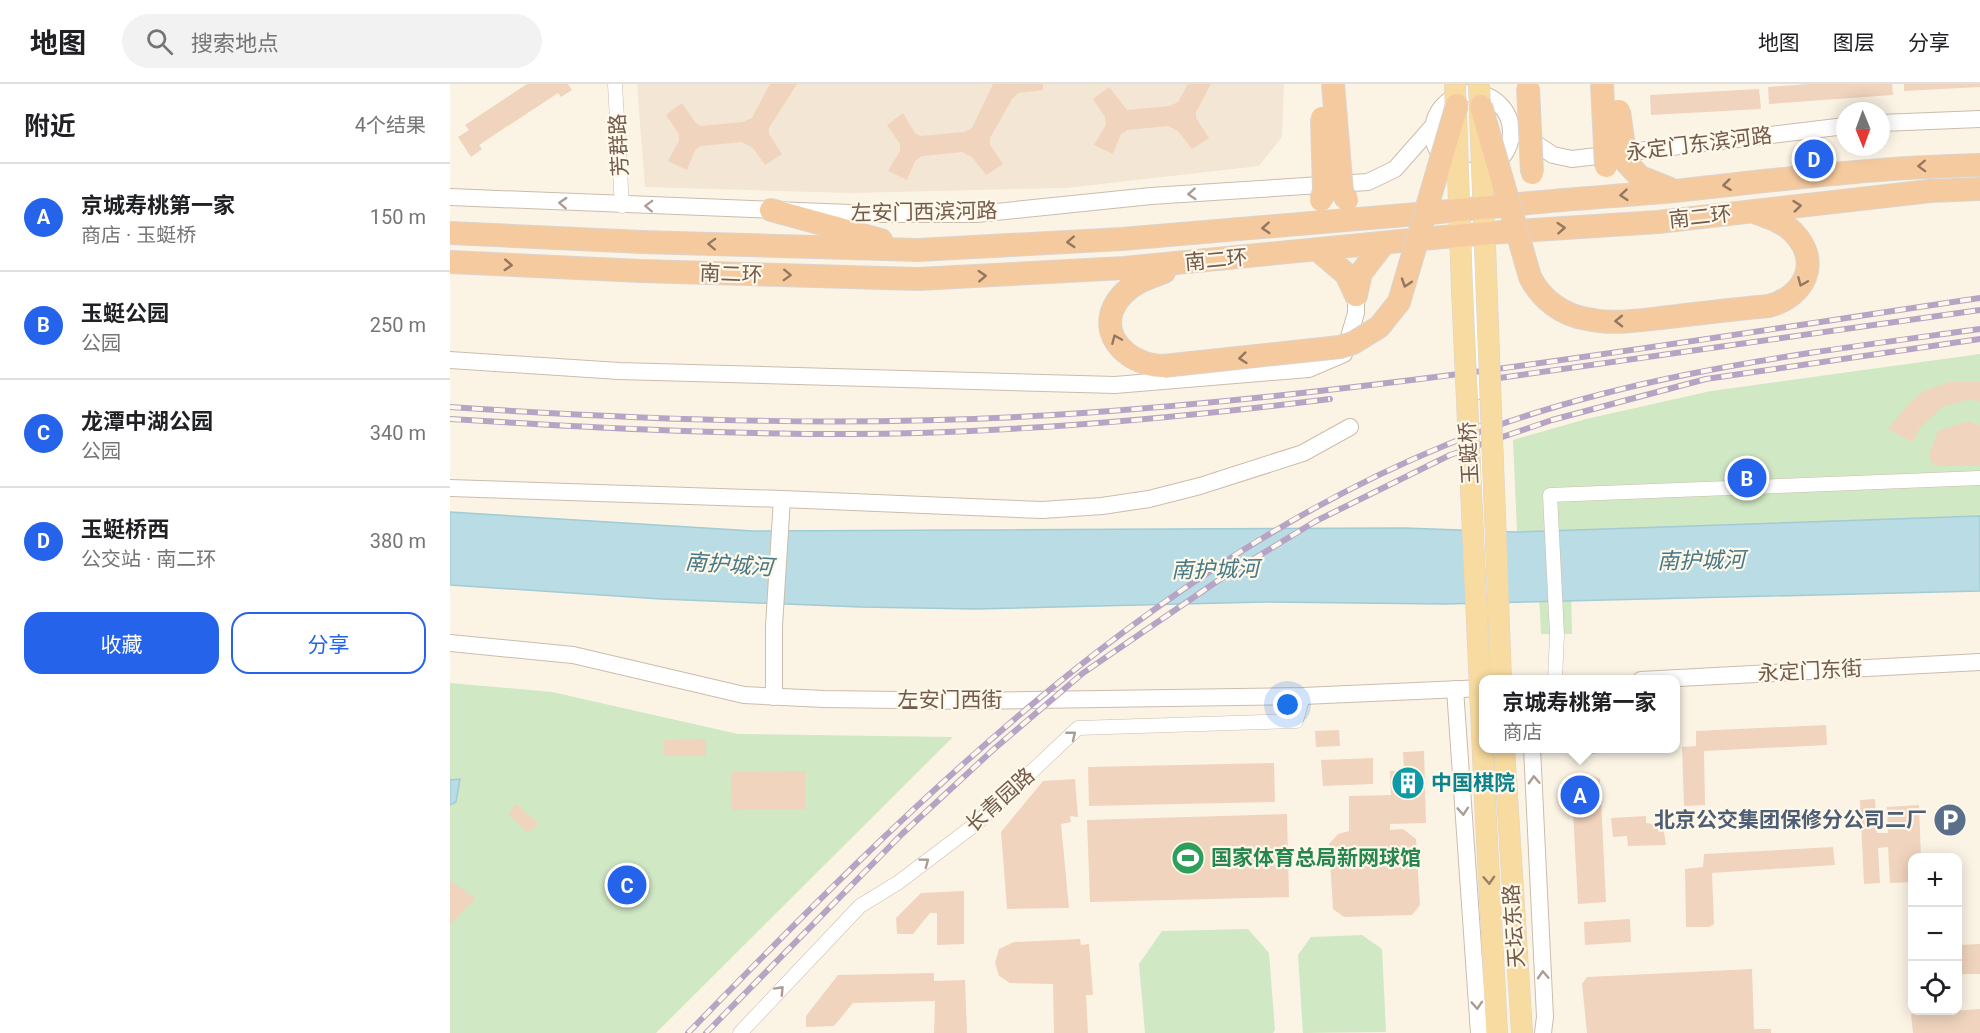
<!DOCTYPE html>
<html lang="zh">
<head>
<meta charset="utf-8">
<style>
	body { margin:0; font-family:Roboto,"Noto Sans SC",sans-serif; background:#f2f2f2; color:#202124 }
	.controls { position:absolute; right:18px; bottom:18px; display:grid; overflow:hidden; border-radius:12px; box-shadow:0 3px 15px #0003 }
	.controls button { width:54px; height:54px; display:grid; place-items:center; padding:0; border:0; border-bottom:2px solid #e0e0e0; background:#fff; color:#202124; font:30px sans-serif }
	.compass { position:absolute; left:1386px; top:18px; width:54px; height:54px; border-radius:50%; background:#fff; box-shadow:0 3px 15px #0003; rotate:179deg }
	.you { position:absolute; left:838px; top:621px; width:21px; height:21px; margin:-15px; border:4px solid #fff; border-radius:50%; background:#1a73e8; box-shadow:0 0 0 9px #1a73e833 }
	.badge { display:grid; place-items:center; width:39px; height:39px; border-radius:50%; background:#2563eb; color:#fff; font-size:20px; font-weight:700 }
	.pin { position:absolute; translate:-50% -50%; border:3px solid #fff; box-shadow:0 2px 6px #0006 }
	.popup { position:absolute; left:1029px; top:591px; width:201px; height:78px; box-sizing:border-box; display:grid; place-content:center; border-radius:12px; background:#fff; filter:drop-shadow(0 2px 4px #0005); font-size:20px; white-space:nowrap; color:#757577 }
	.popup b { font-size:22px; color:#202124 }
	.popup::after { content:''; position:absolute; left:50%; top:100%; margin-left:-12px; border:12px solid transparent; border-top-color:#fff }
	.list { margin:0; padding:0; list-style:none }
	h2 { display:flex; justify-content:space-between; align-items:center; height:78px; margin:0; padding:0 24px; font-size:26px }
	h2 small { font-size:20px; font-weight:400; color:#757577 }
	.list li { display:grid; grid-template-columns:39px 1fr auto; gap:18px; align-items:center; box-sizing:border-box; height:108px; padding:0 24px; border-top:2px solid #e0e0e0 }
	.list b { display:block; font-size:22px; white-space:nowrap }
	.list p { margin:0; font-size:20px; white-space:nowrap; color:#757577 }
	.list em { font-size:20px; font-style:normal; color:#757577 }
	.actions { display:flex; gap:12px; padding:18px 24px }
	.actions a { flex:1; padding:14px 0; border:2px solid #2563eb; border-radius:18px; text-align:center; font-size:21px; color:#2563eb }
	.actions .main { background:#2563eb; color:#fff }
	.icon { flex:none; width:33px; height:33px; fill:none; stroke:currentColor; stroke-width:2; stroke-linecap:round; stroke-linejoin:round }
	.map { position:relative; flex:none; width:1530px; height:949px; overflow:hidden }
	header { display:flex; align-items:center; gap:36px; box-sizing:border-box; height:84px; padding:0 30px; background:#fff; border-bottom:2px solid #e0e0e0 }
	header strong { font-size:28px }
	nav { display:flex; gap:33px; margin-inline-start:auto; font-size:21px }
	.search { width:420px; height:54px; background:#f2f2f2; display:flex; align-items:center; gap:15px; box-sizing:border-box; padding:0 21px; border-radius:33px; color:#757577; font-size:22px }
	main { display:flex }
	aside { flex:1; background:#fff }
	.map>svg:first-child { display:block }
	.residential { fill:#f3e6d4 }
	.green { fill:#d1e8c4 }
	.water { fill:#badce4; stroke:#a1cbd5; stroke-width:1.5 }
	.building { fill:#f0d4be }
	.lines { fill:none; stroke-linecap:round; stroke-linejoin:round }
	.minor-casing { stroke:#ccbcac; stroke-width:15 }
	.tertiary-casing { stroke:#ccbcac; stroke-width:18 }
	.primary-casing { stroke:#dbd4d0; stroke-width:22 }
	.trunk-casing { stroke:#dbd4d0; stroke-width:24 }
	.minor { stroke:#fff; stroke-width:14 }
	.tertiary { stroke:#fff; stroke-width:16 }
	.primary { stroke:#f7dba0; stroke-width:21 }
	.trunk { stroke:#f5ca9f; stroke-width:22 }
	.rail-casing { stroke:#b7a4c4; stroke-width:6 }
	.rail { stroke:#fef8eb; stroke-width:4; stroke-dasharray:11; stroke-linecap:butt }
	.primary-bridge-casing { stroke:#dbd4d0; stroke-width:22; stroke-linecap:butt }
	.trunk-bridge-casing { stroke:#dbd4d0; stroke-width:24; stroke-linecap:butt }
	.primary-bridge { stroke:#f7dba0; stroke-width:21 }
	.trunk-bridge { stroke:#f5ca9f; stroke-width:22 }
	.oneway { stroke:#947760 }
	.oneway2 { stroke:#ab9d93 }
	.oneway3 { stroke:#9b8164 }
	.labels { text-anchor:middle; stroke-width:4.5; stroke-linejoin:round; paint-order:stroke }
	.street-label { font-size:21px; fill:#735b4b; stroke:#fef8eb }
	.culture-label { font-size:21px; font-weight:bold; fill:#0d838f; stroke:#fef8eb; text-anchor:start }
	.service-label { font-size:21px; font-weight:bold; fill:#4e5e75; stroke:#fef8eb; text-anchor:end }
	.leisure-label { font-size:21px; font-weight:bold; fill:#27864d; stroke:#fef8eb; text-anchor:start }
	.water-label { font-size:22px; font-style:italic; fill:#467885; stroke:#fef8eb }
</style>
</head>
<body>
<header>
<strong>地图</strong>
<div class="search"><svg class="icon" aria-label="search" viewBox="0 0 24 24"><circle cx="10" cy="10" r="6"/><path d="M15 15l6 6"/></svg>搜索地点</div>
<nav><a>地图</a><a>图层</a><a>分享</a></nav>
</header>
<main>
<aside>
<h2>附近<small>4个结果</small></h2>
<ul class="list">
<li><span class="badge">A</span><div><b>京城寿桃第一家</b><p>商店 · 玉蜓桥</p></div><em>150 m</em></li>
<li><span class="badge">B</span><div><b>玉蜓公园</b><p>公园</p></div><em>250 m</em></li>
<li><span class="badge">C</span><div><b>龙潭中湖公园</b><p>公园</p></div><em>340 m</em></li>
<li><span class="badge">D</span><div><b>玉蜓桥西</b><p>公交站 · 南二环</p></div><em>380 m</em></li>
</ul>
<div class="actions"><a class="main">收藏</a><a>分享</a></div>
</aside>
<div class="map">
<svg width="1530" height="949" viewBox="0 0 1530 949">
	<rect width="100%" height="100%" fill="#fbf4e5"/>
	<polygon class="residential" points="187,0 834,0 832,53 809,82 616,104 401,109 195,103"/>
	<g class="green">
		<polygon points="1530,270 1530,432 1120,447 1122,550 1091,550 1086,448 1067,448 1063,356 1136,335 1261,307"/>
		<polygon points="0,599 102,608 288,650 503,653 206,949 0,949"/>
		<polygon points="798,845 819,869 825,946 823,949 695,949 689,880 712,847"/>
		<polygon points="912,851 932,865 936,948 853,949 848,871 861,853"/>
	</g>
	<g class="water">
		<polygon points="0,428 303,447 954,444 1067,448 1530,432 1530,507 994,520 814,518 525,525 410,523 211,515 0,501"/>
		<polygon points="10,695 6,718 0,721 0,696"/>
	</g>
	<g class="building">
		<polygon points="77,0 118,0 122,6 111,13 108,9 29,61 32,65 21,73 8,53 19,46 15,41"/>
		<polygon points="320,0 347,0 319,44 319,50 332,70 315,81 302,63 291,58 251,62 245,66 237,86 218,77 229,57 229,50 216,31 232,19 245,38 250,42 293,38 302,34"/>
		<polygon points="543,0 593,0 593,6 568,9 562,15 540,54 540,61 553,80 536,91 522,73 512,68 472,72 465,77 457,96 438,87 450,67 450,60 437,41 453,29 465,49 471,52 514,48 522,44"/>
		<polygon points="738,0 761,0 746,28 746,34 759,54 742,65 728,47 718,42 678,46 671,50 663,70 644,61 656,41 655,33 643,15 659,3 677,26 720,22 728,18"/>
		<polygon points="1359,0 1442,0 1443,11 1319,20 1318,3"/>
		<polygon points="1454,0 1530,0 1530,3 1454,7"/>
		<polygon points="1309,5 1311,25 1201,31 1200,11"/>
		<polygon points="1500,298 1530,298 1530,318 1520,315 1492,323 1469,345 1463,358 1438,345 1459,320 1474,307"/>
		<polygon points="1519,337 1530,342 1530,382 1484,382 1479,371 1488,347"/>
		<polygon points="1376,641 1377,661 1254,667 1255,721 1234,722 1232,663 1246,662 1246,647"/>
		<polygon points="889,646 890,662 866,663 865,647"/>
		<polygon points="256,655 256,672 214,672 214,656"/>
		<polygon points="1130,664 1165,664 1165,668 1131,671"/>
		<polygon points="974,667 976,739 940,740 940,746 953,745 966,755 970,821 962,831 894,833 883,825 879,760 888,750 899,747 899,712 941,711 940,687 954,686 953,668"/>
		<polygon points="923,674 923,700 873,702 871,676"/>
		<polygon points="824,679 825,718 639,722 638,683"/>
		<polygon points="356,687 356,725 282,726 281,688"/>
		<polygon points="1141,691 1150,695 1156,818 1128,820 1121,692"/>
		<polygon points="625,695 628,733 620,732 621,738 611,740 619,824 557,825 551,748 593,697"/>
		<polygon points="1425,715 1427,749 1438,749 1437,723 1469,721 1471,774 1462,774 1462,798 1440,799 1438,763 1428,764 1430,799 1414,800 1410,716"/>
		<polygon points="66,720 88,739 78,749 58,730"/>
		<polygon points="837,730 839,813 640,818 637,736"/>
		<polygon points="1196,732 1196,739 1213,741 1216,761 1178,762 1177,752 1163,753 1161,734"/>
		<polygon points="1383,763 1385,781 1262,789 1264,840 1259,843 1236,843 1235,785 1253,783 1254,770"/>
		<polygon points="0,797 25,814 0,841"/>
		<polygon points="514,807 514,860 487,861 487,829 480,829 463,850 447,850 446,834 471,809"/>
		<polygon points="1180,835 1181,858 1135,861 1134,838"/>
		<polygon points="630,855 631,861 639,860 643,911 636,911 638,949 604,949 603,900 560,899 549,892 545,879 549,865 564,858"/>
		<polygon points="1530,860 1530,890 1511,890 1510,861"/>
		<polygon points="1302,885 1304,945 1321,945 1321,949 1137,949 1132,900 1137,893"/>
		<polygon points="484,889 484,897 515,896 517,949 484,949 485,917 403,919 384,942 356,943 356,932 388,891"/>
		<polygon points="1530,925 1530,949 1463,949 1461,930"/>
	</g>
	<g class="lines">
		<defs>
			<g id="minor">
				<polyline points="165,0 172,122"/>
				<polyline points="1105,596 1107,550 1100,411 1530,394"/>
				<polyline points="290,949 410,822 449,798 527,739 628,644 846,637 853,612"/>
			</g>
			<g id="tertiary">
				<circle cx="1022" cy="48" r="39"/>
				<polyline points="1431,39 1530,35"/>
				<polyline points="1062,44 1103,71 1122,75 1395,42"/>
				<polyline points="1009,85 1021,100 1030,307"/>
				<polyline points="0,113 425,130 526,130 701,112 918,98 945,85 982,43"/>
				<polyline points="0,276 169,287 665,301 859,285 894,270 906,229 906,211"/>
				<polyline points="1031,348 1040,596"/>
				<polyline points="0,404 332,415 324,542 324,613"/>
				<polyline points="332,415 592,426 652,422 699,415 750,402 853,369 900,343"/>
				<polyline points="0,559 123,571 294,611 374,615 523,617 853,612 1034,604"/>
				<polyline points="1191,596 1530,578"/>
				<polyline points="1005,605 1029,949"/>
				<polyline points="1082,664 1095,933 1093,949"/>
			</g>
			<g id="primary">
				<polyline points="1054,664 1072,949"/>
				<polyline points="1036,737 1047,949"/>
			</g>
			<g id="trunk">
				<polyline points="1176,78 1190,93 1218,104"/>
				<path d="M1051,122C1112,115 1173,112 1234,106C1333,95 1430,83 1530,81"/>
				<polyline points="321,126 431,156"/>
				<polyline points="1053,148 1208,138 1480,107 1530,105"/>
				<polyline points="0,149 192,158 468,166 672,155 979,129"/>
				<polyline points="869,167 896,190 906,211"/>
				<polyline points="0,178 191,187 468,195 674,184 982,154"/>
				<path d="M1080,193C1091,215 1112,231 1137,235C1163,241 1192,236 1219,233C1253,229 1286,225 1319,222C1355,212 1372,178 1343,148C1333,138 1320,134 1307,129"/>
				<polyline points="906,211 911,189 934,159"/>
				<path d="M713,282C674,281 641,244 673,210C684,198 699,194 714,188"/>
			</g>
		</defs>
		<use href="#minor" class="minor-casing"/>
		<use href="#tertiary" class="tertiary-casing"/>
		<use href="#primary" class="primary-casing"/>
		<use href="#trunk" class="trunk-casing"/>
		<use href="#minor" class="minor"/>
		<use href="#tertiary" class="tertiary"/>
		<use href="#primary" class="primary"/>
		<use href="#trunk" class="trunk"/>
		<defs>
			<g id="rail">
				<polyline points="1035,296 1530,226"/>
				<path d="M0,323C211,337 422,344 633,329C934,308 1232,258 1530,214"/>
				<path d="M0,335C131,343 262,350 393,350C556,350 719,335 880,315"/>
				<path d="M238,949C460,721 696,484 996,361C1166,291 1350,270 1530,245"/>
				<polyline points="256,949 452,750 544,665 633,589 769,496 866,437 1000,371 1102,336 1256,295 1530,255"/>
			</g>
		</defs>
		<use href="#rail" class="rail-casing"/>
		<use href="#rail" class="rail"/>
		<defs>
			<g id="primary-bridge">
				<polyline points="1005,0 1012,205 1036,737"/>
				<polyline points="1029,0 1051,596"/>
			</g>
			<g id="trunk-bridge">
				<polyline points="883,0 892,108 897,116"/>
				<polyline points="1152,0 1156,82"/>
				<polyline points="1078,3 1082,89"/>
				<polyline points="1031,22 1080,193"/>
				<polyline points="1169,27 1176,78"/>
				<polyline points="871,116 874,107 872,34"/>
				<polyline points="979,129 1051,122"/>
				<polyline points="982,154 1053,148"/>
				<polyline points="713,282 890,263 903,259 929,243 949,218 1007,21"/>
			</g>
		</defs>
		<use href="#primary-bridge" class="primary-bridge-casing"/>
		<use href="#trunk-bridge" class="trunk-bridge-casing"/>
		<use href="#primary-bridge" class="primary-bridge"/>
		<use href="#trunk-bridge" class="trunk-bridge"/>
	</g>
	<defs><path id="oneway-chevron" d="M-2-3.5L2.5 0L-2 3.5" fill="none" stroke-width="1.6" stroke-linecap="round" stroke-linejoin="round" transform="scale(1.5)"/></defs>
	<g class="oneway">
		<use href="#oneway-chevron" transform="translate(1472 82) rotate(178)"/>
		<use href="#oneway-chevron" transform="translate(1277 101) rotate(173)"/>
		<use href="#oneway-chevron" transform="translate(1174 111) rotate(175)"/>
		<use href="#oneway-chevron" transform="translate(1347 122) rotate(-6)"/>
		<use href="#oneway-chevron" transform="translate(816 144) rotate(176)"/>
		<use href="#oneway-chevron" transform="translate(1111 144) rotate(-4)"/>
		<use href="#oneway-chevron" transform="translate(621 158) rotate(177)"/>
		<use href="#oneway-chevron" transform="translate(262 160) rotate(-178)"/>
		<use href="#oneway-chevron" transform="translate(58 181) rotate(3)"/>
		<use href="#oneway-chevron" transform="translate(337 191) rotate(2)"/>
		<use href="#oneway-chevron" transform="translate(532 192) rotate(-3)"/>
		<use href="#oneway-chevron" transform="translate(1352 198) rotate(113)"/>
		<use href="#oneway-chevron" transform="translate(956 199) rotate(108)"/>
		<use href="#oneway-chevron" transform="translate(1169 237) rotate(179)"/>
		<use href="#oneway-chevron" transform="translate(666 255) rotate(-113)"/>
		<use href="#oneway-chevron" transform="translate(793 274) rotate(174)"/>
	</g>
	<g class="oneway2">
		<use href="#oneway-chevron" transform="translate(742 110) rotate(176)"/>
		<use href="#oneway-chevron" transform="translate(113 119) rotate(-177)"/>
		<use href="#oneway-chevron" transform="translate(199 122) rotate(-178)"/>
		<use href="#oneway-chevron" transform="translate(622 651) rotate(-39)"/>
		<use href="#oneway-chevron" transform="translate(1084 696) rotate(-93)"/>
		<use href="#oneway-chevron" transform="translate(1013 727) rotate(86)"/>
		<use href="#oneway-chevron" transform="translate(475 778) rotate(-37)"/>
		<use href="#oneway-chevron" transform="translate(1093 891) rotate(-93)"/>
		<use href="#oneway-chevron" transform="translate(330 906) rotate(-47)"/>
		<use href="#oneway-chevron" transform="translate(1027 921) rotate(86)"/>
	</g>
	<use class="oneway3" href="#oneway-chevron" transform="translate(1039 796) rotate(87)"/>
	<defs>
		<symbol id="building-disc" viewBox="-11 -11 22 22"><circle r="9.5" fill="#0f9aa8" stroke="#fef8eb"/><path d="M-4-6H4V6H1V3H-1V6H-4ZM-2.5-4.3h1.7v1.8h-1.7ZM.8-4.3h1.7v1.8H.8ZM-2.5-1h1.7V.8h-1.7ZM.8-1h1.7V.8H.8Z" fill="#fff"/></symbol>
		<symbol id="parking-disc" viewBox="-11 -11 22 22"><circle r="9.5" fill="#5c6f8a" stroke="#fef8eb"/><path d="M-3.5-5.5H1a3.5 3.5 0 0 1 0 7H-1V5.5H-3.5ZM-1-3.4V-.6H.8a1.4 1.4 0 0 0 0-2.8Z" fill="#fff"/></symbol>
		<symbol id="stadium-disc" viewBox="-11 -11 22 22"><circle r="9.5" fill="#2e9e5b" stroke="#fef8eb"/><path d="M0-5a6.5 5 0 1 0 0 10a6.5 5 0 1 0 0-10ZM-3.5-1.8h7v3.6h-7Z" fill="#fff"/></symbol>
	</defs>
	<g fill-rule="evenodd">
		<use href="#building-disc" x="939" y="680" width="38" height="38"/>
		<use href="#parking-disc" x="1481" y="717" width="38" height="38"/>
		<use href="#stadium-disc" x="719" y="755" width="38" height="38"/>
	</g>
	<g class="labels">
		<g class="street-label">
			<text transform="translate(1249 60) rotate(-7)" y="7">永定门东滨河路</text>
			<text transform="translate(169 61) rotate(-93)" y="7">芳群路</text>
			<text transform="translate(474 128) rotate(-1)" y="7">左安门西滨河路</text>
			<text transform="translate(1250 133) rotate(-6)" y="7">南二环</text>
			<text transform="translate(766 176) rotate(-5)" y="7">南二环</text>
			<text transform="translate(281 190) rotate(2)" y="7">南二环</text>
			<text transform="translate(1019 369) rotate(-93)" y="7">玉蜓桥</text>
			<text transform="translate(1360 587) rotate(-3)" y="7">永定门东街</text>
			<text x="500" y="623">左安门西街</text>
			<text transform="translate(550 716) rotate(-42)" y="7">长青园路</text>
			<text transform="translate(1064 842) rotate(-94)" y="7">天坛东路</text>
		</g>
		<g class="culture-label">
			<text x="981" y="706">中国棋院</text>
		</g>
		<g class="service-label">
			<text x="1477" y="743">北京公交集团保修分公司二厂</text>
		</g>
		<g class="leisure-label">
			<text x="761" y="781">国家体育总局新网球馆</text>
		</g>
		<g class="water-label">
			<text transform="translate(1251 476) rotate(-1)" y="8">南护城河</text>
			<text transform="translate(279 480) rotate(4)" y="8">南护城河</text>
			<text transform="translate(765 485) rotate(-1)" y="8">南护城河</text>
		</g>
	</g>
</svg>
<div class="controls">
<button>+</button>
<button>−</button>
<button><svg class="icon" aria-label="locate" viewBox="0 0 24 24"><circle cx="12" cy="12" r="6"/><path d="M12 2v4M12 18v4M2 12h4M18 12h4"/></svg></button>
</div>
<svg class="compass" viewBox="-18 -18 36 36"><path d="M0-13l5 13h-10z" fill="#e53935"/><path d="M0 13l5-13h-10z" fill="#757577"/></svg>
<div class="you"></div>
<div class="pin badge" style="left:1130px;top:711px">A</div>
<div class="popup"><b>京城寿桃第一家</b>商店</div>
<div class="pin badge" style="left:1297px;top:394px">B</div>
<div class="pin badge" style="left:177px;top:801px">C</div>
<div class="pin badge" style="left:1364px;top:75px">D</div>
</div>
</main>
</body>
</html>
